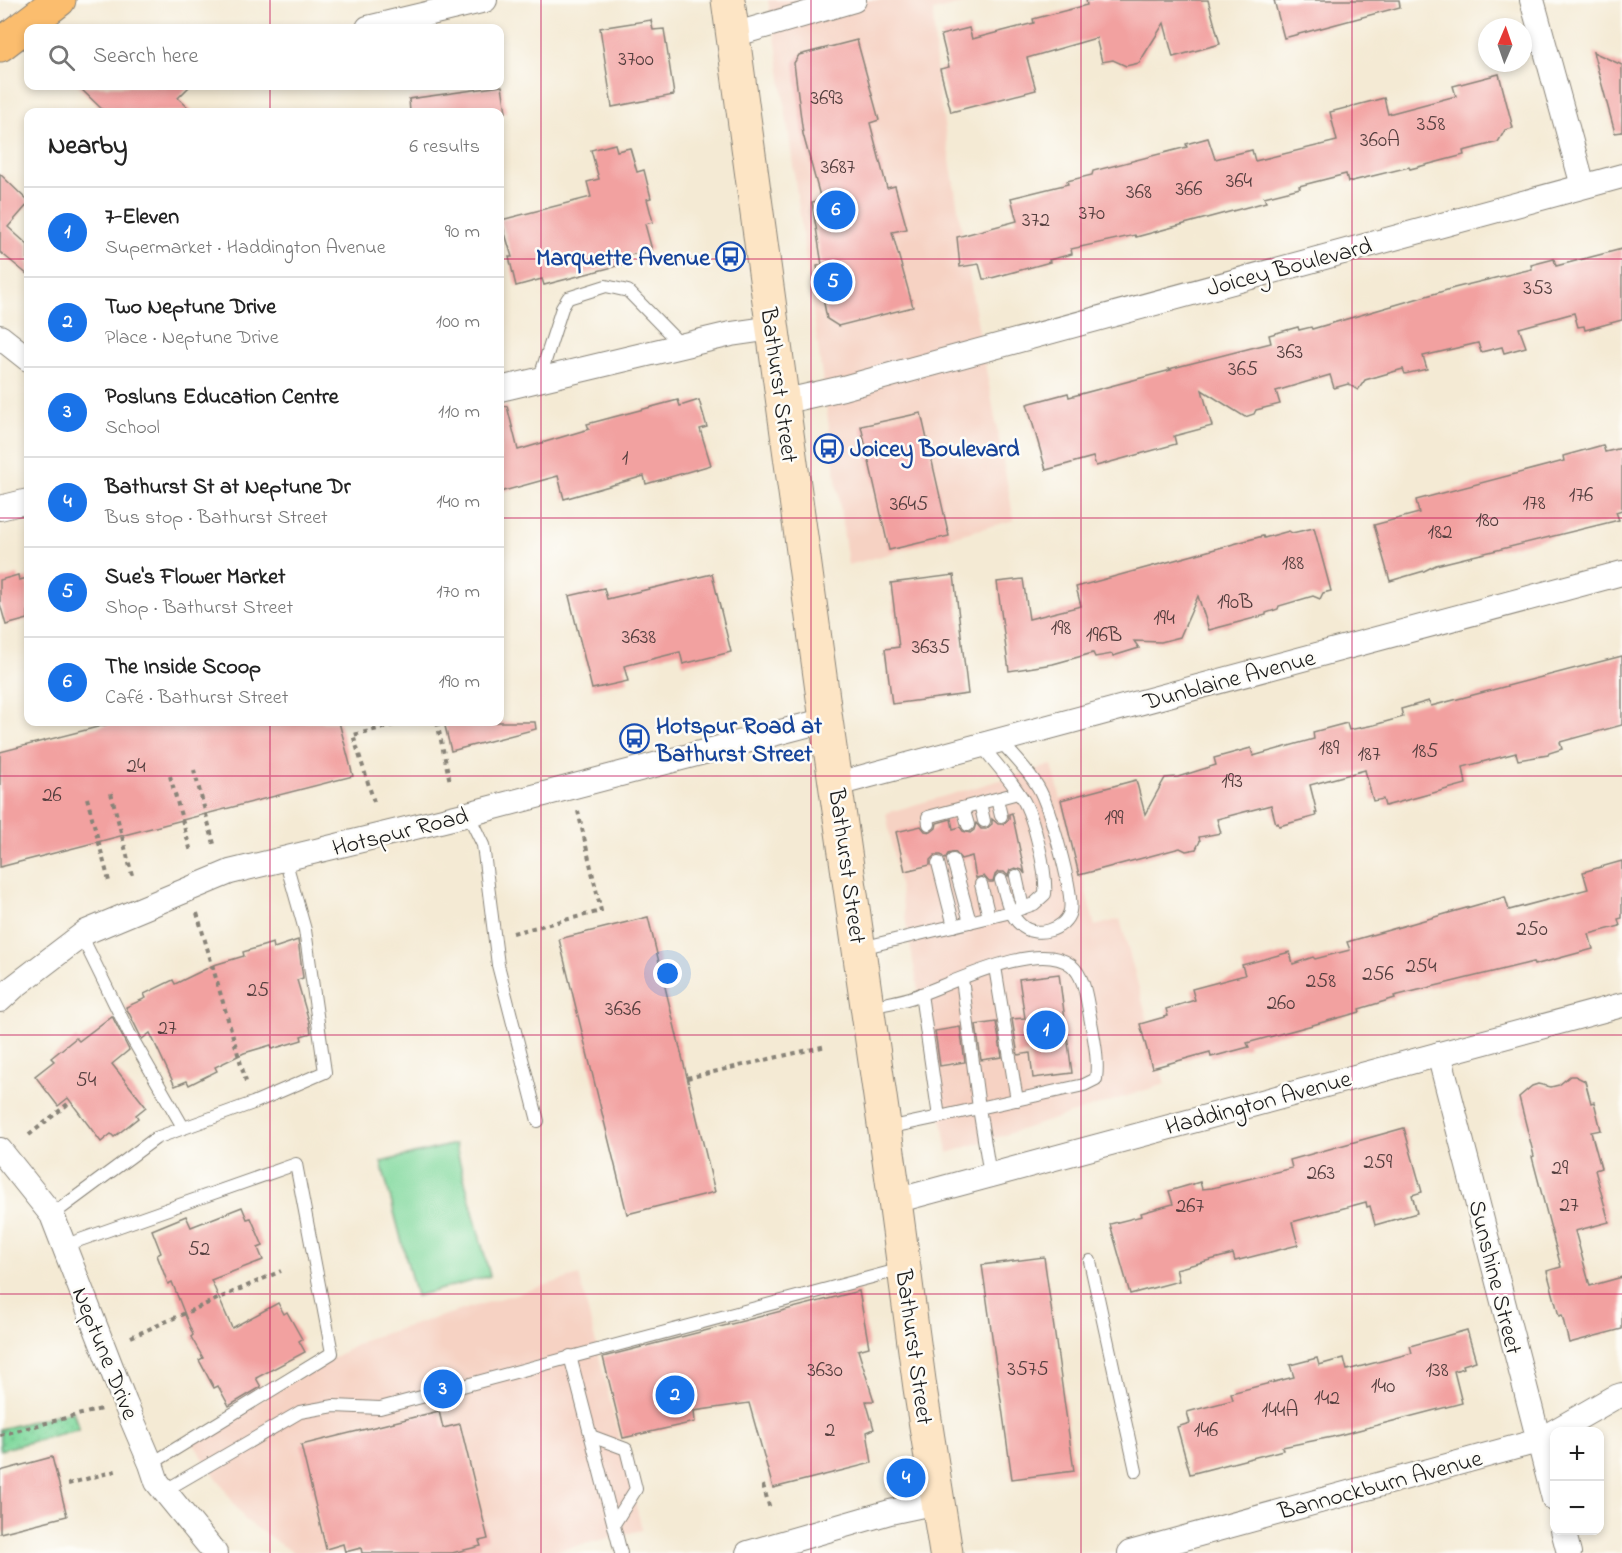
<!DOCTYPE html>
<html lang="en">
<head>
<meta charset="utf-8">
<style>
	body { margin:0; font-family:"Indie Flower",sans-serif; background:#f6f6f6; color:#222 }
	.controls { position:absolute; right:18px; bottom:18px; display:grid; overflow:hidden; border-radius:12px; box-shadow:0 3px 9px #0003 }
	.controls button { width:54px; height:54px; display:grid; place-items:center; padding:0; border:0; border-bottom:2px solid #e0e0e0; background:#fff; color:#222; font:30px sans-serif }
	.compass { position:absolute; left:1478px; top:18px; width:54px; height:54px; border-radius:50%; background:#fff; box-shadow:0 3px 9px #0003; rotate:2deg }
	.you { position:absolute; left:668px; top:974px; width:21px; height:21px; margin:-15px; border:4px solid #fff; border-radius:50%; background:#1a73e8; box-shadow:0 0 0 9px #1a73e833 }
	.badge { display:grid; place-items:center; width:39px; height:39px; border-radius:50%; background:#1a73e8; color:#fff; font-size:20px; font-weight:700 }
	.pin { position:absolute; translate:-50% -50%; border:3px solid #fff; box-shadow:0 2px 6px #0006 }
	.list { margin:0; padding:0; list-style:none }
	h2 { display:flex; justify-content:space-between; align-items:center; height:78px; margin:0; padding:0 24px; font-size:26px }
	h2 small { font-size:20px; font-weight:400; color:#767676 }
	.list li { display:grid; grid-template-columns:39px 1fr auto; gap:18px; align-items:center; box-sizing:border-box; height:90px; padding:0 24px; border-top:2px solid #e0e0e0 }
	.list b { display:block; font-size:22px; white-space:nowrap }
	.list p { margin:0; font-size:20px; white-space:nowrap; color:#767676 }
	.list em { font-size:20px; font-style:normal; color:#767676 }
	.icon { flex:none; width:33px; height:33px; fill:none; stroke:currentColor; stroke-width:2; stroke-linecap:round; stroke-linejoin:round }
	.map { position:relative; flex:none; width:1622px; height:1553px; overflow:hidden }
	.search { position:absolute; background:#fff; box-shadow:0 3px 9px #0003; left:24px; top:24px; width:480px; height:66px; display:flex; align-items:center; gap:15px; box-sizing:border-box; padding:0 21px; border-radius:12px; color:#767676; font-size:22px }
	.panel { position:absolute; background:#fff; box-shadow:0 3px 9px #0003; left:24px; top:108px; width:480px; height:618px; border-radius:12px }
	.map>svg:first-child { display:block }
	.built { fill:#f6d2c3 }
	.grass { fill:url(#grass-dots); stroke:#4e7a5d; stroke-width:1.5 }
	.pitch { fill:#81d99e; stroke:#4e7a5d; stroke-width:1.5 }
	.building { fill:#f2a1a0 }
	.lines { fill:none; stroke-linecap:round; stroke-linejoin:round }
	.lane-casing { stroke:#888378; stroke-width:14 }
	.street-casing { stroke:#888378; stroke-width:26 }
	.secondary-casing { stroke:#888378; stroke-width:35 }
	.highway-casing { stroke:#888378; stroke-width:35 }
	.path { stroke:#888378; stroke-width:4; stroke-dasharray:4.5 4.5; stroke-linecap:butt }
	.lane { stroke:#fff; stroke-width:12 }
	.street { stroke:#fff; stroke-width:24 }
	.secondary { stroke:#fde5c5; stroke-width:33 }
	.highway { stroke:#fbbd6e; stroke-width:33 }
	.grid { fill:none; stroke:#c2185b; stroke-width:1.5; stroke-opacity:0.55 }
	.labels { text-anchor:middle; stroke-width:5; stroke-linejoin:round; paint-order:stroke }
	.number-label { font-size:21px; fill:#523d3d }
	.transit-label { font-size:24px; font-weight:bold; fill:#164399; stroke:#fdfcf7; text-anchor:start }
	.street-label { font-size:24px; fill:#1c1c1c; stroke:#fdfcf7 }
</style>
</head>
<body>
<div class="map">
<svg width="1622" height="1553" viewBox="0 0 1622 1553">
	<defs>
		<pattern id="grass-dots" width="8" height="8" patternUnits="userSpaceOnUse" patternTransform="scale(1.5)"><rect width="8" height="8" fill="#81d99e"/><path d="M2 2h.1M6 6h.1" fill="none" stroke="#6fba88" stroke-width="1.8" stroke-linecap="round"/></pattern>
	</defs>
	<rect width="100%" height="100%" fill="#fdfcf7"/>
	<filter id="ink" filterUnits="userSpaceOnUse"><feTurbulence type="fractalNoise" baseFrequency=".0167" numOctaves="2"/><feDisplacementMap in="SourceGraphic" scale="12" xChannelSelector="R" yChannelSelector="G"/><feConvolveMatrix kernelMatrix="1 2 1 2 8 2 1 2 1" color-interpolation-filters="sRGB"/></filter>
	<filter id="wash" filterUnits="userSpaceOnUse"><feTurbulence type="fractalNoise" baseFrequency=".008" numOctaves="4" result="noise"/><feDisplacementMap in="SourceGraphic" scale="24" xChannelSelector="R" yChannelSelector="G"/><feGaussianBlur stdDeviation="1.35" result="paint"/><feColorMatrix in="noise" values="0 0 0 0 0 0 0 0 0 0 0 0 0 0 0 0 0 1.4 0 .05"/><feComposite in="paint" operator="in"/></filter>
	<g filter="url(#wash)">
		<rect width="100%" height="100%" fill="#f4ead4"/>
		<g class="built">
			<polygon points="768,0 976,0 933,11 937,82 975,310 1014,520 848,565 777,49"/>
			<polygon points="1052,765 1095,926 1120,919 1165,1084 948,1153 886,813"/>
			<polygon points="579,1275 642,1530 548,1553 294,1553 245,1520 191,1440 366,1339"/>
		</g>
		<polygon class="grass" points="73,1411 79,1429 0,1450 0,1429"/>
		<polygon class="pitch" points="455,1144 490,1276 416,1296 381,1162"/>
		<g id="blocks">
			<g class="building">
				<polygon points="1086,0 1208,0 1220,44 1173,57 1164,23 1139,63 1126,66 1113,60 1102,62 1096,38 1027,58 1036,90 951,112 940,69 949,67 941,35 969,28 972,39 1034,23 1033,19 1087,5"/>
				<polygon points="1274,0 1399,0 1400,7 1284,38"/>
				<polygon points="651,20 653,30 664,29 674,95 612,107 600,28"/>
				<polygon points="857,40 879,120 870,123 887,188 895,186 907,229 892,232 913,307 838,326 827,319 817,266 822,265 812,202 821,200 803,134 794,63 799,55"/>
				<polygon points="1593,52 1622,65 1622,132 1615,133"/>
				<polygon points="1499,74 1513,128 1505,130 1498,142 1463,151 1464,155 1410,169 1409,167 1348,182 1346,174 1299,186 1300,188 1264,197 1266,202 1136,237 1135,235 1071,249 1072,254 1049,260 1050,262 988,279 983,279 979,264 960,267 957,237 1017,221 1011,198 1068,184 1067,181 1092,175 1093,171 1187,147 1186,144 1208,138 1215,159 1252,150 1255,161 1337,141 1330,112 1384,98 1388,114 1456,96 1453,86"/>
				<polygon points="78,86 190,86 178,98 193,112 105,112"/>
				<polygon points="502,86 506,112 410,112 409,99"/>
				<polygon points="615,144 617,151 630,148 637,172 644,170 651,198 647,199 653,222 645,224 652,250 626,256 628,263 544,285 542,279 516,286 509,257 512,257 501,220 591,197 587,182 599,179 591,150"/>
				<polygon points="0,174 28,201 28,204 8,227 28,245 28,275 0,252"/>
				<polygon points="1622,249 1622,320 1585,330 1584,326 1578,327 1574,313 1519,328 1526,347 1504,353 1502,347 1481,352 1478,343 1423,356 1427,369 1405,374 1403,369 1365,380 1358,390 1348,384 1334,388 1330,375 1276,391 1280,404 1256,410 1254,414 1245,417 1202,390 1212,426 1174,436 1176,444 1096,466 1093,457 1046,470 1027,404 1068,393 1069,397 1171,370 1169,369 1271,343 1269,335 1298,327 1299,330 1311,327 1312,329 1454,288 1532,269 1531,265 1554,259 1556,266"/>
				<polygon points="678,400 680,406 699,400 707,427 700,429 711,465 646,484 644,476 564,499 558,476 500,492 500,407 507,406 518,450 589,429 587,424"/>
				<polygon points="921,413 949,536 889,550 861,426"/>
				<polygon points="1603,445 1605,452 1622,448 1622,510 1616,512 1619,520 1436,565 1424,571 1390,581 1374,525 1419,513 1416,500 1564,461 1563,456"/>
				<polygon points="1314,528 1331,591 1323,593 1320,599 1313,596 1279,606 1278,609 1266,613 1266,615 1209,630 1198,596 1180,637 1161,642 1134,641 1139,648 1113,656 1112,654 1095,657 1093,653 1053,664 1009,671 997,582 1023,579 1029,619 1081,606 1076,587 1263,536 1264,538 1289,531 1292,533"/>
				<polygon points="712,574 731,652 683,664 680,652 624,666 628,681 592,689 569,596 604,588 607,599"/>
				<polygon points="18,575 19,580 28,578 28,619 6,625 0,604 0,580"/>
				<polygon points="954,575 968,694 892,704 885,649 899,647 891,583"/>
				<polygon points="1622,656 1622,725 1560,742 1562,749 1549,753 1548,755 1518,760 1516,753 1463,767 1466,784 1385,806 1383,799 1373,801 1365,770 1310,785 1317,813 1315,813 1316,816 1279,826 1278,823 1276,824 1271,805 1217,819 1221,833 1199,837 1200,841 1196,849 1186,851 1180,848 1079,875 1061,800 1136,780 1145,814 1165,778 1178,777 1216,765 1214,758 1251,748 1253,756 1314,739 1313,732 1347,723 1349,730 1374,725 1403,717 1401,709 1429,701 1431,706"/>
				<polygon points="117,722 339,722 353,776 0,867 0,752"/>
				<polygon points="444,722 535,722 536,729 451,751"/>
				<polygon points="1012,813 1025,874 1022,870 1015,868 1010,870 1008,876 1004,872 998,872 995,875 993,882 989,882 984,876 976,878 972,856 961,859 955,852 948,854 945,859 941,855 935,855 930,860 930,865 905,871 896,832 921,826 925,831 931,832 936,828 937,823 951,819 953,829 960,827 963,831 970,833 974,830 976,823 981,829 986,829 992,824 992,819 998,824 1003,824 1009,819 1009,814"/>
				<polygon points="1622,861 1622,918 1618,919 1620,926 1589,934 1593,949 1534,965 1533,962 1394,996 1395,998 1359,1009 1360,1012 1247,1043 1249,1047 1211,1057 1210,1052 1152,1068 1140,1024 1168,1016 1166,1009 1195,1000 1192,989 1245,975 1242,965 1290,952 1293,964 1313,957 1315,959 1350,950 1347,942 1505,897 1509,910 1588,889 1583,872"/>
				<polygon points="648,917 715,1192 627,1214 559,939"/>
				<polygon points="298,940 303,978 297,980 309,1021 311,1033 301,1036 302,1040 272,1049 271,1045 244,1053 215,1067 217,1071 189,1085 187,1081 175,1086 150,1033 142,1039 126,1007 146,998 144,994 173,980 175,984 214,965 244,956 243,952 273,943 274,948"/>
				<polygon points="1059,974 1072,1073 1033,1078 1030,1053 1018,1055 1012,1019 1025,1018 1019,979"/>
				<polygon points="112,1016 129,1050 112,1064 146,1107 136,1115 138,1118 114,1137 111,1134 101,1142 68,1098 58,1106 35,1076 54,1061 51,1058 76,1038 79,1041"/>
				<polygon points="996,1022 1002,1057 981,1060 976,1025"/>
				<polygon points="960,1027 965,1062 940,1066 935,1031"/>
				<polygon points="1570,1076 1575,1076 1585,1081 1591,1103 1594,1102 1601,1130 1591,1132 1601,1168 1595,1170 1609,1222 1575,1231 1590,1286 1622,1277 1622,1329 1569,1343 1562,1315 1559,1316 1547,1271 1561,1267 1532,1157 1534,1156 1519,1097 1532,1086 1538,1084 1551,1087 1559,1085"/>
				<polygon points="1404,1128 1422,1192 1412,1195 1417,1213 1375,1225 1370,1206 1367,1207 1366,1202 1292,1222 1298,1245 1235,1261 1233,1254 1176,1269 1179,1281 1130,1294 1110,1224 1142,1216 1141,1213 1173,1204 1169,1191 1200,1182 1202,1189 1212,1188 1292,1168 1290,1160"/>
				<polygon points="242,1207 247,1219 251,1218 263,1246 258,1248 263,1260 211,1280 232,1328 278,1303 284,1314 287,1312 302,1339 299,1341 305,1352 256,1378 261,1387 229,1406 218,1386 214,1388 199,1360 203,1358 191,1337 193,1335 172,1282 168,1284 157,1255 161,1253 152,1230 186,1216 191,1227"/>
				<polygon points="1044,1257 1074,1471 1012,1479 982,1265"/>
				<polygon points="859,1291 869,1347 858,1350 874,1401 866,1401 874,1429 867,1432 872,1463 773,1488 749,1403 694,1411 695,1422 623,1438 603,1357"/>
				<polygon points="1467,1330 1476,1361 1463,1365 1464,1368 1454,1371 1462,1403 1332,1437 1282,1447 1283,1450 1190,1474 1177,1427 1190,1423 1187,1412 1233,1400 1231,1393 1294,1377 1290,1365 1317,1358 1319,1365 1344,1358 1347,1370 1412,1353 1410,1346"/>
				<polygon points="439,1411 443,1428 460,1424 488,1539 479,1541 481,1546 452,1553 362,1553 361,1548 345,1552 343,1544 326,1549 301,1445"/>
				<polygon points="52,1457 67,1516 0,1533 0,1471"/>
			</g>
		</g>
	</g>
	<g filter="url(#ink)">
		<use href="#blocks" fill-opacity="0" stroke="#888378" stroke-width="1.5"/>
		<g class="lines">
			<defs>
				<g id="lane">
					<polyline points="539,380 562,308 568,298 606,286 628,291 682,346"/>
					<path d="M1000,741C1014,756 1028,770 1038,787C1049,805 1074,892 1070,911C1066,930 1035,939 1021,925C1008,914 1006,896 1001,880"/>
					<polyline points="997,799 1001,816"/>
					<polyline points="980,803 984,821"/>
					<polyline points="963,808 968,825"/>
					<polyline points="468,814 483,845 498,965 538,1121"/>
					<polyline points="929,824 928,817 1018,793"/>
					<polyline points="953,860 970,922"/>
					<polyline points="938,863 954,926"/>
					<polyline points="1016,876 1023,908"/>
					<polyline points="981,884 989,917"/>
					<polyline points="81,935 129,1033 183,1127"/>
					<path d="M861,948L1011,912L1034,904L1045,894C1047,873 1034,817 1022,798C1011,780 995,763 982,746"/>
					<polyline points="995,967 1017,1100"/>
					<polyline points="921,994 939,1117 979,1108 962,979"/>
					<path d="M869,1007C883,1004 897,1002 910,998C948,986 1037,938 1071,965C1084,976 1086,995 1089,1011C1093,1034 1099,1057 1096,1079L1084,1085L979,1108L990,1175"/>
					<polyline points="887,1128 939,1117"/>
					<polyline points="52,1215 156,1138 253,1103 325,1072 305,930 285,859"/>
					<polyline points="63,1246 296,1164 332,1353 151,1464"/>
					<polyline points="1090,1261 1136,1471"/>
					<polyline points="570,1356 621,1553"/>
					<polyline points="591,1436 626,1449 636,1489 614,1524"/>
					<polyline points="164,1491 300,1412 334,1406 380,1408 902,1269"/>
				</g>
				<g id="street">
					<polyline points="1532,0 1583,186"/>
					<polyline points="368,28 485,0"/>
					<polyline points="733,35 854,0"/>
					<polyline points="0,337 28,359"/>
					<polyline points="500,389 731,334 772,328"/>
					<polyline points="782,402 843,388 1622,176"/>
					<polyline points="0,508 28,501"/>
					<polyline points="837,784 1622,573"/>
					<polyline points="0,1000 14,987 86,932 230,872 468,814 826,720"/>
					<polyline points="1439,1054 1554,1499"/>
					<polyline points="0,1150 52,1215 125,1403 151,1464 157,1482 215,1553"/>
					<polyline points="895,1201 1622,1005"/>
					<polyline points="1563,1530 1569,1553"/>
					<polyline points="748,1553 890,1512 937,1502"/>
					<polyline points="1130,1553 1538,1441 1613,1398 1622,1395"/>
				</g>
				<polyline id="secondary" points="728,0 826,720 895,1201 920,1388 946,1553"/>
				<polyline id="highway" points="0,45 59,0"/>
			</defs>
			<use href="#lane" class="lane-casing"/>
			<use href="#street" class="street-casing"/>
			<use href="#secondary" class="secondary-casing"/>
			<use href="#highway" class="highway-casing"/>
			<g class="path">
				<polyline points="437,722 450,782"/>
				<polyline points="194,770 214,844"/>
				<polyline points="170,776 191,852"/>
				<polyline points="111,793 132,875"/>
				<polyline points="87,798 110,885"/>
				<polyline points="374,802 353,735 406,722"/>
				<polyline points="197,913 247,1085"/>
				<polyline points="513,933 601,911 578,811"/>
				<polyline points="687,1078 826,1046"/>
				<polyline points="29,1135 69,1103"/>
				<polyline points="131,1337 281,1271"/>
				<polyline points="0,1435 101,1409"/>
				<polyline points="68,1484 119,1470"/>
				<polyline points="763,1485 770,1509"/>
			</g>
			<use href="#lane" class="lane"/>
			<use href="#street" class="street"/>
			<use href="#secondary" class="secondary"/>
			<use href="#highway" class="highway"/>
		</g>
	</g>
	<path class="grid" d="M270,0V28M541,0V1553M811,0V1553M1081,0V1553M1352,0V1553M270,86V112M0,259H28M500,259H1622M0,518H28M500,518H1622M270,722V1553M0,776H1622M0,1035H1622M0,1294H1622"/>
	<defs>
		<symbol id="bus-ring" viewBox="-11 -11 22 22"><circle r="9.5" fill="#fdfcf7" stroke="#1a4fb4" stroke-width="1.5"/><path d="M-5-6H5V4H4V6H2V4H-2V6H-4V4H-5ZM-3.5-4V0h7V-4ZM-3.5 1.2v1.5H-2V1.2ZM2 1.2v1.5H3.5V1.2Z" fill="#1a4fb4"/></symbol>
	</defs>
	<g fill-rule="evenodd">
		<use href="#bus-ring" x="714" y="240" width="33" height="33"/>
		<use href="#bus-ring" x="812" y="432" width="33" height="33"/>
		<use href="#bus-ring" x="618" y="722" width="33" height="33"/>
	</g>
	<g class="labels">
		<g class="number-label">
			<text x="636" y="65">3700</text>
			<text x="827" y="104">3693</text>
			<text x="1431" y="130">358</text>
			<text x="1380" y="146">360A</text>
			<text x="838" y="173">3687</text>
			<text x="1239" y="187">364</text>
			<text x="1189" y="195">366</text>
			<text x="1139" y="198">368</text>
			<text x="1092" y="219">370</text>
			<text x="1036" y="226">372</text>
			<text x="1538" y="294">353</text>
			<text x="1290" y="358">363</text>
			<text x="1243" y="375">365</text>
			<text x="625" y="464">1</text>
			<text x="1581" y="501">176</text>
			<text x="1534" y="509">178</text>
			<text x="909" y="510">3645</text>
			<text x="1487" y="526">180</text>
			<text x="1440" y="538">182</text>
			<text x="1293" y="569">188</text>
			<text x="1235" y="608">190B</text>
			<text x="1164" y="624">194</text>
			<text x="1061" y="634">198</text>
			<text x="1104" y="641">196B</text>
			<text x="639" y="643">3638</text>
			<text x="931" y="653">3635</text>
			<text x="1329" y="754">189</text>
			<text x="1425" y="757">185</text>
			<text x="1369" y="760">187</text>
			<text x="136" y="772">24</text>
			<text x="1232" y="787">193</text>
			<text x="52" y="801">26</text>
			<text x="1114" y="824">199</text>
			<text x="1532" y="935">250</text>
			<text x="1421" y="972">254</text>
			<text x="1378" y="980">256</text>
			<text x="1321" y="987">258</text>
			<text x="258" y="996">25</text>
			<text x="1281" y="1009">260</text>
			<text x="623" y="1015">3636</text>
			<text x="167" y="1034">27</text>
			<text x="86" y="1086">54</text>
			<text x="1378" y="1168">259</text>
			<text x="1560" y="1174">29</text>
			<text x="1321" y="1179">263</text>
			<text x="1569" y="1211">27</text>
			<text x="1190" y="1212">267</text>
			<text x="199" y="1255">52</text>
			<text x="1028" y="1375">3575</text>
			<text x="825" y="1376">3630</text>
			<text x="1437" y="1376">138</text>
			<text x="1383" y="1392">140</text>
			<text x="1327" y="1404">142</text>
			<text x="1280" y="1416">144A</text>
			<text x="830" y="1436">2</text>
			<text x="1206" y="1436">146</text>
		</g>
		<g class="transit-label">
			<text x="710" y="265" text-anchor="end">Marquette Avenue</text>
			<text x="850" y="456">Joicey Boulevard</text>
			<text x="656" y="733">Hotspur Road at<tspan x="656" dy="28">Bathurst Street</tspan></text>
		</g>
		<g class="street-label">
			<text transform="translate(1289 266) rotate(-15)" y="8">Joicey Boulevard</text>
			<text transform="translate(780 385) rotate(82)" y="8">Bathurst Street</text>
			<text transform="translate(1229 679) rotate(-15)" y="8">Dunblaine Avenue</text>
			<text transform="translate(400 831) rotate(-14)" y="8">Hotspur Road</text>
			<text transform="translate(848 866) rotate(82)" y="8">Bathurst Street</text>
			<text transform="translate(1258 1102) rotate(-15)" y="8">Haddington Avenue</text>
			<text transform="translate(1496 1277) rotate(76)" y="8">Sunshine Street</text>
			<text transform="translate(915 1347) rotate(82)" y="8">Bathurst Street</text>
			<text transform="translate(106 1353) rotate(68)" y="8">Neptune Drive</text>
			<text transform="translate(1380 1484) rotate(-15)" y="8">Bannockburn Avenue</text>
		</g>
	</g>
</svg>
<div class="controls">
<button>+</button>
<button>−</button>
</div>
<svg class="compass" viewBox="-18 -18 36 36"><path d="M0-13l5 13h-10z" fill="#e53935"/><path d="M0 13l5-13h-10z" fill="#767676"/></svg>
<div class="you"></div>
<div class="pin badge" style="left:1046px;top:1030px">1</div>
<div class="pin badge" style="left:675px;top:1395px">2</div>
<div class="pin badge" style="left:443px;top:1389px">3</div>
<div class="pin badge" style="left:906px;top:1478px">4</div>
<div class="pin badge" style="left:833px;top:282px">5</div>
<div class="pin badge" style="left:836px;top:210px">6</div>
<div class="search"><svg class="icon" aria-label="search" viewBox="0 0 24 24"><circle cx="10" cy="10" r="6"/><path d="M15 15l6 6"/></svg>Search here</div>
<section class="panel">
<h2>Nearby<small>6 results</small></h2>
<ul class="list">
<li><span class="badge">1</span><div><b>7-Eleven</b><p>Supermarket · Haddington Avenue</p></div><em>90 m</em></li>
<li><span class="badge">2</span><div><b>Two Neptune Drive</b><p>Place · Neptune Drive</p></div><em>100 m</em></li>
<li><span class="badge">3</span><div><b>Posluns Education Centre</b><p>School</p></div><em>110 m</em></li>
<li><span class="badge">4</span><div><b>Bathurst St at Neptune Dr</b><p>Bus stop · Bathurst Street</p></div><em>140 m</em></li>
<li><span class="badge">5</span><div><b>Sue's Flower Market</b><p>Shop · Bathurst Street</p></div><em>170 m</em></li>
<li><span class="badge">6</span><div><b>The Inside Scoop</b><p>Café · Bathurst Street</p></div><em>190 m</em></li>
</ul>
</section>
</div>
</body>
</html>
